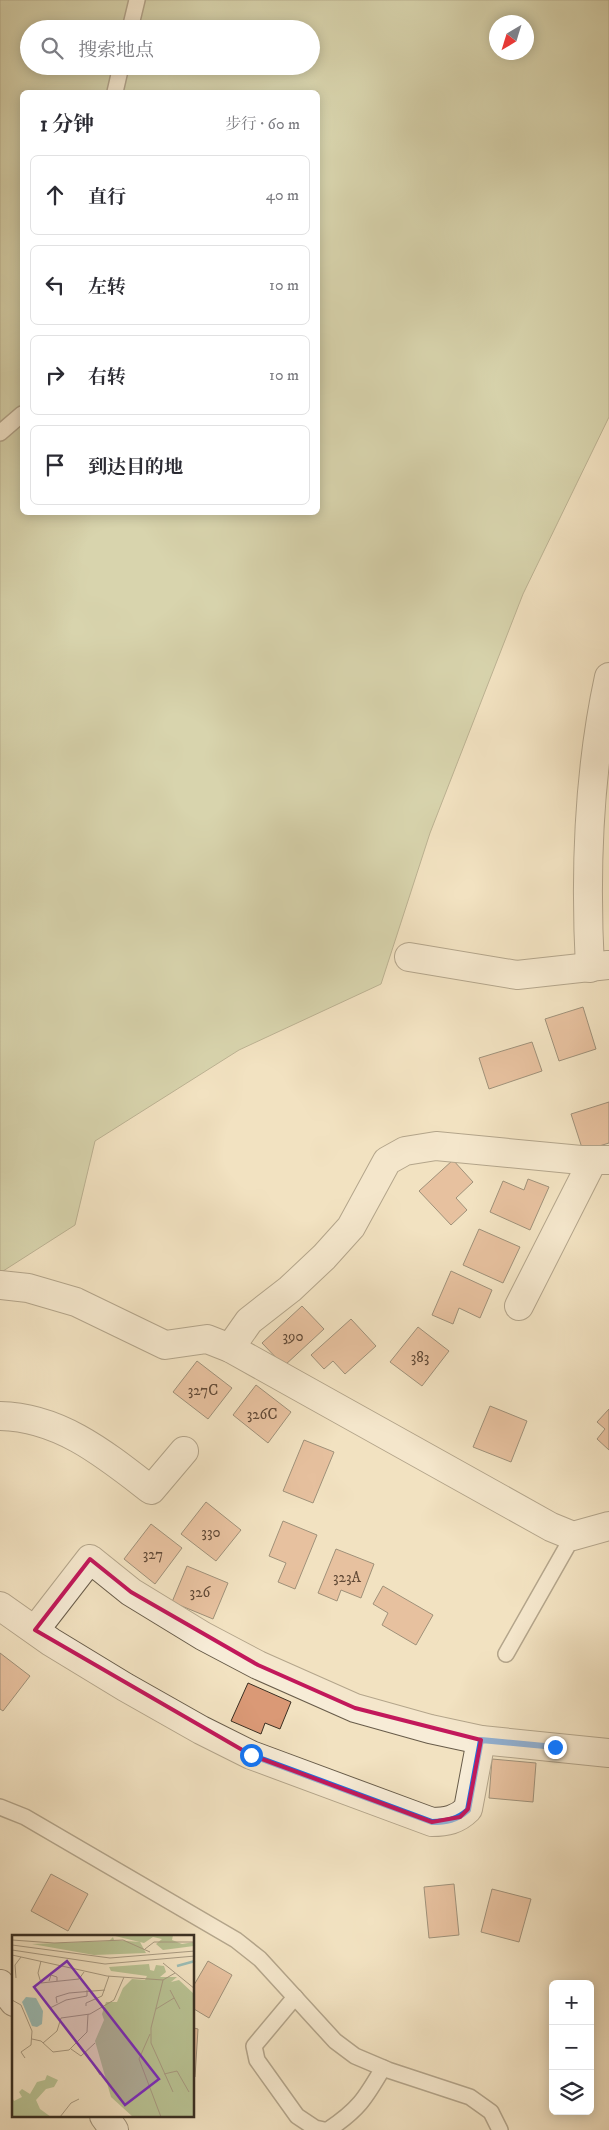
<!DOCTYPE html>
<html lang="zh">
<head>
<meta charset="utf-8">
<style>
	body { margin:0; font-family:"IM FELL DW Pica","Noto Serif SC",serif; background:#f2f2f3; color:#2b2b33 }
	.controls { position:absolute; right:15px; bottom:15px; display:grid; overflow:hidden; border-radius:8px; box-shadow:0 2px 12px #0003 }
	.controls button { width:45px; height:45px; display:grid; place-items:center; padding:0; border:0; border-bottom:1px solid #e1e1e2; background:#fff; color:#2b2b33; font:25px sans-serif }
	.compass { position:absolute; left:489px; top:15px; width:45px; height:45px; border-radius:50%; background:#fff; box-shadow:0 2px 12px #0003; rotate:218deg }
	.stop { position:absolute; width:15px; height:15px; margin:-11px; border:4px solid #1a73e8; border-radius:50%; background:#fff }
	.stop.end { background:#1a73e8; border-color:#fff; box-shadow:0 1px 5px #0008 }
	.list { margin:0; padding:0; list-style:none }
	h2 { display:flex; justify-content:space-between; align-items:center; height:65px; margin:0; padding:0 20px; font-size:21px }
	h2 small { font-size:16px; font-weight:400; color:#7c7c81 }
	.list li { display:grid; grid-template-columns:32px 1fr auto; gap:15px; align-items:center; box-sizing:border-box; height:80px; margin:0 10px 10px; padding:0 10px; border:1px solid #e1e1e2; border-radius:8px }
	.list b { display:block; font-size:19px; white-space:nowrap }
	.list em { font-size:16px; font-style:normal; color:#7c7c81 }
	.icon { flex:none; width:28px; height:28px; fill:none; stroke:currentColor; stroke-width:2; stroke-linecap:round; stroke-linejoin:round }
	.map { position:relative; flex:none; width:609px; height:2130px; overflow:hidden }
	.search { position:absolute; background:#fff; box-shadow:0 2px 12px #0003; left:20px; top:20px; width:300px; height:55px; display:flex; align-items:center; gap:12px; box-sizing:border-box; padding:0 18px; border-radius:28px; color:#7c7c81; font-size:19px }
	.panel { position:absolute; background:#fff; box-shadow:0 2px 12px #0003; left:20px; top:90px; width:300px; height:425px; border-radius:8px }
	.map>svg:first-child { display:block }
	.green { fill:#b9c394; stroke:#7a795b; fill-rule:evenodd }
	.building { fill:#da9976; stroke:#3a2f22 }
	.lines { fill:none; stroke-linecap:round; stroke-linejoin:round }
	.lane-casing { stroke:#685c4a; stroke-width:18 }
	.street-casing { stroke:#685c4a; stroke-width:30 }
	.secondary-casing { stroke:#3a2f22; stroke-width:30 }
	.lane { stroke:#f7ecd7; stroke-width:15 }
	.street { stroke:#f7ecd7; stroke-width:28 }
	.secondary { stroke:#f7ecd7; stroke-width:28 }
	.route { stroke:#1a73e8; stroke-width:6 }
	.marked { fill:none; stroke:#c2185b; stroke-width:4; stroke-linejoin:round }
	.labels { text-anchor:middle; stroke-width:4.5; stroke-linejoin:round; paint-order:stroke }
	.number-label { font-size:15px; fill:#624a37 }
	.inset-river { fill:none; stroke:#9bbdb6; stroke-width:2.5 }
	.inset-road { fill:none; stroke:#a89a81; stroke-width:1 }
	.view { fill:#7b2cbf; fill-opacity:0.15; stroke:#7b2cbf; stroke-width:2.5 }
	.inset-edge { fill:none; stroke:#3a2f22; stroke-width:2.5 }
</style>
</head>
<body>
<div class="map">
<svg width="609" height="2130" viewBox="0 0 609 2130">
	<rect width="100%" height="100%" fill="#f2e2c1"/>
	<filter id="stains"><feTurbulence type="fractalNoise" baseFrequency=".004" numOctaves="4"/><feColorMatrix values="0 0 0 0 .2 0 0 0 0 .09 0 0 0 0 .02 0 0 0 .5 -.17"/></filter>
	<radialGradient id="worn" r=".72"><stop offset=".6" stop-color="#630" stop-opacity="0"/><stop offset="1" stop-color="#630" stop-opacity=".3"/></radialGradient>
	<path class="green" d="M0,0H609V417L523,594L430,833L381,984L239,1050L95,1141L75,1225L0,1273ZM496,22H526V52H496ZM29,29H311V66H29ZM22,92H318V512H22Z"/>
	<g class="building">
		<polygon points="583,1007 596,1049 559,1061 545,1019"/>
		<polygon points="532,1042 542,1071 489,1089 479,1058"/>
		<polygon points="609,1102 609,1143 583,1151 571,1114"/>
		<polygon points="453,1160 473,1182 456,1198 467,1210 451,1225 419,1191"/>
		<polygon points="528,1179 549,1187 530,1230 490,1212 503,1181 524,1190"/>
		<polygon points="479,1229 520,1247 503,1283 463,1265"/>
		<polygon points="451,1271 492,1290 480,1318 459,1308 453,1324 432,1315"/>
		<polygon points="302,1306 324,1329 284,1366 262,1343"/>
		<polygon points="351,1319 376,1346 345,1374 333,1361 324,1369 311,1355"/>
		<polygon points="418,1327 449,1351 422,1386 390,1362"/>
		<polygon points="197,1361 232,1388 208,1419 173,1392"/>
		<polygon points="256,1385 291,1412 268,1443 233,1415"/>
		<polygon points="490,1406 527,1421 511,1462 473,1447"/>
		<polygon points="609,1409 609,1450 597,1439 605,1429 597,1422"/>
		<polygon points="304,1440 334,1452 313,1503 283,1491"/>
		<polygon points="206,1502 241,1530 216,1561 181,1534"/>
		<polygon points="283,1521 317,1535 295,1589 278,1582 286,1563 269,1556"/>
		<polygon points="151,1524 182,1548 155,1584 124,1559"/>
		<polygon points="336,1549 374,1564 361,1598 341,1590 337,1601 318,1593"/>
		<polygon points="187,1566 228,1583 213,1619 172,1602"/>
		<polygon points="383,1586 433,1615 416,1645 382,1625 388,1613 373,1604"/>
		<polygon points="0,1653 30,1676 3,1711 0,1709"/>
		<polygon points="248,1683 291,1702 280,1729 265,1723 261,1734 231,1721"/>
		<polygon points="492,1759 536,1763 533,1802 489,1798"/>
		<polygon points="51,1874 88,1894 68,1931 31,1911"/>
		<polygon points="454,1884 459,1935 429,1938 424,1887"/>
		<polygon points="492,1889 531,1899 519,1942 481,1932"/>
		<polygon points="208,1961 232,1975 209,2018 194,2009 194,1985"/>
		<polygon points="194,2028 198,2029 195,2077 194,2077"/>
	</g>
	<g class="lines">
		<defs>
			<g id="lane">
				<polyline points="130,29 137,0"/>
				<polyline points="115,92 121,66"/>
				<polyline points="0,433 22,414"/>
				<polyline points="506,1654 573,1536"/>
				<polyline points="0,1807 25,1817 236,1940 260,1959 335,2041 355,2056 388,2070 470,2097 491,2112 500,2130"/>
				<polyline points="295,1997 254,2046 257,2060 297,2116 315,2128 324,2130"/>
				<path d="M328,2130C358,2110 365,2099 383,2068"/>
			</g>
			<g id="street">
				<polyline points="409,957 517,975 608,965"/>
				<path d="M590,968C585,874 589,769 609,677"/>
				<polyline points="0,1285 28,1288 76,1302 165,1345 207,1339 230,1348 551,1527 573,1536 609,1526"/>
				<polyline points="519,1306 593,1160"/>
				<polyline points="230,1348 249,1321 290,1289 324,1257 351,1227 387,1161 405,1151 436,1146 581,1160 609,1160"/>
				<path d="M0,1416C60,1417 106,1455 151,1490L184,1451"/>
				<path d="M0,1606L51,1642L125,1687L201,1730L251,1755L432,1822C446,1822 457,1820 468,1809L481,1740"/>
				<polyline points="35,1630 90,1559 131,1592 203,1636 258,1665 355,1708 430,1729 481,1740 609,1753"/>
			</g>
			<g id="secondary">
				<polyline points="0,1984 14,2002"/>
				<polyline points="104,2116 114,2130"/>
			</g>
		</defs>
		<use href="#lane" class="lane-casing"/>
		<use href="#street" class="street-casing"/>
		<use href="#secondary" class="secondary-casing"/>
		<use href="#lane" class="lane"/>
		<use href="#street" class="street"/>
		<use href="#secondary" class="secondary"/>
	</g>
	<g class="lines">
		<path class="route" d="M251,1755L432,1822C446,1822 457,1820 468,1810L481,1740L555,1747"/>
	</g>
	<path d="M0 0H609V2130H0ZM90,1559L131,1592L258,1665L355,1708L481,1740L468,1809L460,1817L432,1822L251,1755L35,1630Z" fill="#f2e2c1" fill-opacity=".55" fill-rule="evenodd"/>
	<path class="marked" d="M90,1559L131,1592L258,1665L355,1708L481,1740L468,1809L460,1817L432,1822L251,1755L35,1630Z"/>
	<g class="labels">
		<g class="number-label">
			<text x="293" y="1341">390</text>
			<text x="420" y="1362">383</text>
			<text x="203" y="1395">327C</text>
			<text x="262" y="1419">326C</text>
			<text x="211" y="1537">330</text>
			<text x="153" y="1559">327</text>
			<text x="347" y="1582">323A</text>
			<text x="200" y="1597">326</text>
		</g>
	</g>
	<g transform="translate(12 1935)">
		<rect width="182" height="182" fill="#f2e2c1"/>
		<path d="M161,0L160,5L170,9L182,7V11L151,15L144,9L150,4L141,2L132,8L103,1ZM101,2L102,5L128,7L134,18L82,20L20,9L97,6ZM137,29L138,35L142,36L144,30L152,31L154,37L148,42H165L159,47L167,45L182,59V182H121L99,162L83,106L92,85L90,79L94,67H105L111,53L120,44L133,45L135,41L99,36L97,32ZM35,140L46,145L42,152L34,154L24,165L28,174L39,182H0V162L2,166L10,162L7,157L10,154L18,159L25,147L33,145Z" fill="#b9c394"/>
		<path d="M14,62L24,63L31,76L30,89L25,92L20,91L10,67Z" fill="#9bbdb6"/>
		<path class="inset-river" d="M165,31L183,26"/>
		<path class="inset-road" d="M0,5L42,8L111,5L138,17M0,10L98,23L183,16M133,14L142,7H183M0,15L93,29L183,21M0,20L95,41L151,45L163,38M29,26L26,38L29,48L67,44L72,37M151,28L183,54M4,43L3,30L9,22M151,45L139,93V108L161,157M37,46L39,40L45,42V46M158,55L168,74M0,65L9,70L20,96L19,110L9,117L13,123M45,68L44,62L57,58L93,55M74,71V68L90,61L97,41M38,73L54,65L75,61V55M144,74L162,63M138,99L127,124L149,182M20,104L29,106L41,117L57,115L75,97L76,79M31,108L45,96L49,83L78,79L102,65L112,42M59,114L69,121L83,108M73,116L88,140M152,139L165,136L177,157M48,182L59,168L67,164"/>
		<path class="view" d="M55,26L147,144L113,170L22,52Z"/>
		<rect width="182" height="182" class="inset-edge"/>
	</g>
	<rect width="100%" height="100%" filter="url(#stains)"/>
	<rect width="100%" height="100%" fill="url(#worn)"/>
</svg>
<div class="controls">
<button>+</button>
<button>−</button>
<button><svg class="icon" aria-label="layers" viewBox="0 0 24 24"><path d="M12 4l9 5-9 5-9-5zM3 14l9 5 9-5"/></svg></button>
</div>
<svg class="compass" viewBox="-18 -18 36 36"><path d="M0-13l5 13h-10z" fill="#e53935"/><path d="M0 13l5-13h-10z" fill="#7c7c81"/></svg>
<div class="stop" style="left:251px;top:1755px"></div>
<div class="stop end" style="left:555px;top:1747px"></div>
<div class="search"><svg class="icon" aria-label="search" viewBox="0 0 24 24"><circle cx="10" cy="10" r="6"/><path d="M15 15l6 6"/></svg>搜索地点</div>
<section class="panel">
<h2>1 分钟<small>步行 · 60 m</small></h2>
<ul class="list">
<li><svg class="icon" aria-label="ahead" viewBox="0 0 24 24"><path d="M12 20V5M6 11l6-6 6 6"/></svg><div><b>直行</b></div><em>40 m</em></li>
<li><svg class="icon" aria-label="left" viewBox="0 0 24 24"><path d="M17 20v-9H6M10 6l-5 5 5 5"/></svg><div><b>左转</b></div><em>10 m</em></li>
<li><svg class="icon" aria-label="right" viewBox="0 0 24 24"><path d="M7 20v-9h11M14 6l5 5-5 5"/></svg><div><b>右转</b></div><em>10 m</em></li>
<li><svg class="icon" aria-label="arrive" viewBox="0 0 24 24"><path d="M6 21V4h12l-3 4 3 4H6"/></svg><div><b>到达目的地</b></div></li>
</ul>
</section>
</div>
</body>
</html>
